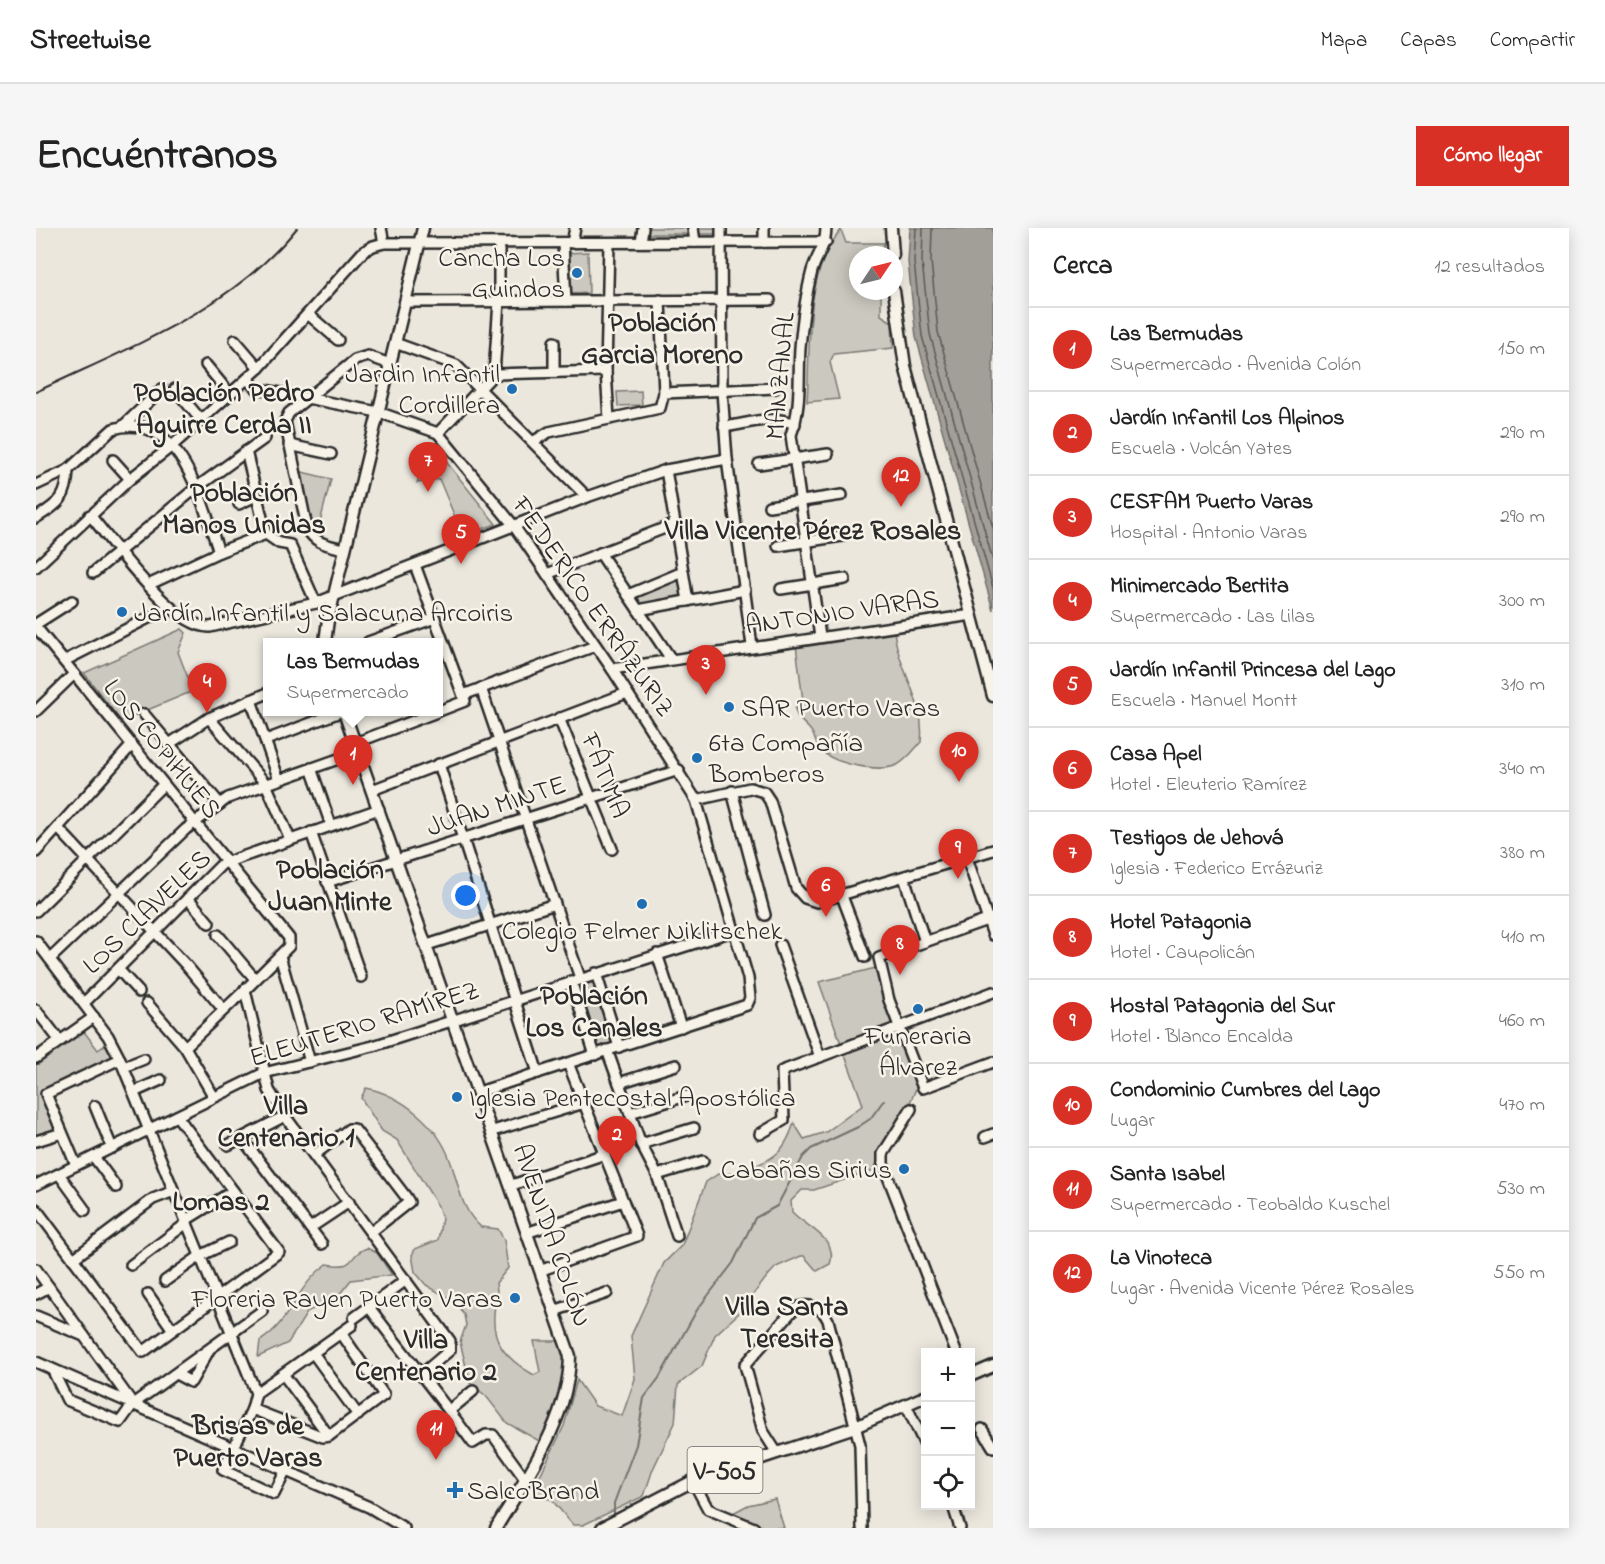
<!DOCTYPE html>
<html lang="es">
<head>
<meta charset="utf-8">
<style>
	body { margin:0; font-family:"Indie Flower",sans-serif; background:#f6f6f6; color:#222 }
	.controls { position:absolute; right:18px; bottom:18px; display:grid; overflow:hidden; border-radius:0px; box-shadow:0 3px 15px #0003 }
	.controls button { width:54px; height:54px; display:grid; place-items:center; padding:0; border:0; border-bottom:2px solid #e0e0e0; background:#fff; color:#222; font:30px sans-serif }
	.compass { position:absolute; left:813px; top:18px; width:54px; height:54px; border-radius:50%; background:#fff; box-shadow:0 3px 15px #0003; rotate:55deg }
	.you { position:absolute; left:430px; top:668px; width:21px; height:21px; margin:-15px; border:4px solid #fff; border-radius:50%; background:#1a73e8; box-shadow:0 0 0 9px #1a73e833 }
	.badge { display:grid; place-items:center; width:39px; height:39px; border-radius:50%; background:#d93025; color:#fff; font-size:20px; font-weight:700 }
	.pin { position:absolute; translate:-50% -50px; filter:drop-shadow(0 2px 3px #0008) }
	.pin::after { content:''; position:absolute; top:32px; width:21px; height:18px; background:inherit; clip-path:polygon(0 0,100% 0,50% 100%) }
	.popup { position:absolute; left:227px; top:410px; width:180px; height:78px; box-sizing:border-box; display:grid; place-content:center; border-radius:0px; background:#fff; filter:drop-shadow(0 2px 4px #0005); font-size:20px; white-space:nowrap; color:#767676 }
	.popup b { font-size:22px; color:#222 }
	.popup::after { content:''; position:absolute; left:50%; top:100%; margin-left:-12px; border:12px solid transparent; border-top-color:#fff }
	.list { margin:0; padding:0; list-style:none }
	h2 { display:flex; justify-content:space-between; align-items:center; height:78px; margin:0; padding:0 24px; font-size:26px }
	h2 small { font-size:20px; font-weight:400; color:#767676 }
	.list li { display:grid; grid-template-columns:39px 1fr auto; gap:18px; align-items:center; box-sizing:border-box; height:84px; padding:0 24px; border-top:2px solid #e0e0e0 }
	.list b { display:block; font-size:22px; white-space:nowrap }
	.list p { margin:0; font-size:20px; white-space:nowrap; color:#767676 }
	.list em { font-size:20px; font-style:normal; color:#767676 }
	.icon { flex:none; width:33px; height:33px; fill:none; stroke:currentColor; stroke-width:2; stroke-linecap:round; stroke-linejoin:round }
	.map { position:relative; flex:none; width:957px; height:1300px; overflow:hidden; border-radius:0px }
	header { display:flex; align-items:center; gap:36px; box-sizing:border-box; height:84px; padding:0 30px; background:#fff; border-bottom:2px solid #e0e0e0 }
	header strong { font-size:28px }
	nav { display:flex; gap:33px; margin-inline-start:auto; font-size:21px }
	.intro { display:flex; align-items:center; justify-content:space-between; box-sizing:border-box; height:144px; padding:0 36px }
	h1 { margin:0; font-size:42px }
	.button { padding:15px 27px; border-radius:0px; background:#d93025; color:#fff; font-size:21px; font-weight:700 }
	main { display:flex; gap:36px; padding:0 36px }
	aside { flex:1; background:#fff; border-radius:0px; box-shadow:0 3px 15px #0003 }
	.map>svg:first-child { display:block }
	.green { fill:#cbc8bf; stroke:#7b7a75; stroke-width:1.5 }
	.water { fill:#a29f98; stroke:#72716c; stroke-width:1.5 }
	.lines { fill:none; stroke-linecap:round; stroke-linejoin:round }
	.shore { stroke:#5b5957; stroke-width:1.5 }
	.stream { stroke:#72716c; stroke-width:2 }
	.minor-casing { stroke:#2b2b2b; stroke-width:14 }
	.major-casing { stroke:#2b2b2b; stroke-width:15 }
	.minor { stroke:#f7f3e8; stroke-width:9 }
	.major { stroke:#f7f3e8; stroke-width:10 }
	.rail { stroke:#2b2b2b; stroke-width:2 }
	.poi-dot { fill:#1f6fb2; stroke:#f7f3e8; stroke-width:2 }
	.labels { text-anchor:middle; stroke-width:5; stroke-linejoin:round; paint-order:stroke }
	.shield { fill:#f7f3e8; stroke:#686764; stroke-width:1.5 }
	.shield-label { font-size:26px; font-weight:bold; fill:#2b2b2b }
	.poi-label { font-size:27px; fill:#2b2b2b; stroke:#f7f3e8; text-anchor:start }
	.street-label { font-size:27px; fill:#2b2b2b; stroke:#f7f3e8 }
	.neighbourhood-label { font-size:28px; font-weight:bold; fill:#2b2b2b; stroke:#f7f3e8 }
</style>
</head>
<body>
<header>
<strong>Streetwise</strong>
<nav><a>Mapa</a><a>Capas</a><a>Compartir</a></nav>
</header>
<div class="intro"><h1>Encuéntranos</h1><a class="button">Cómo llegar</a></div>
<main>
<div class="map">
<svg width="957" height="1300" viewBox="0 0 957 1300">
	<rect width="100%" height="100%" fill="#ebe7dd"/>
	<filter id="ink" filterUnits="userSpaceOnUse"><feTurbulence type="fractalNoise" baseFrequency=".0167" numOctaves="2"/><feDisplacementMap in="SourceGraphic" scale="12" xChannelSelector="R" yChannelSelector="G"/><feConvolveMatrix kernelMatrix="1 2 1 2 8 2 1 2 1" color-interpolation-filters="sRGB"/></filter>
	<g filter="url(#ink)">
		<g class="green">
			<polygon points="611,0 680,0 681,6 610,6"/>
			<path d="M805,2L810,15H848L845,27H822V63H845V87L856,94L857,120L798,126L794,134L803,171L771,174C775,118 767,47 805,2Z"/>
			<polygon points="552,24 553,65 531,66 530,25"/>
			<polygon points="605,163 606,177 582,178 581,164"/>
			<polygon points="392,215 400,221 460,296 427,308 403,251 381,255"/>
			<polygon points="262,243 295,251 280,310 273,300"/>
			<polygon points="644,351 646,370 602,377 597,369"/>
			<polygon points="146,401 150,405 142,424 157,463 85,493 48,445"/>
			<path d="M858,401C861,442 890,472 885,514C878,522 870,533 861,537C843,545 795,536 783,520C779,515 779,508 775,503C769,495 761,492 759,481L767,473L760,417Z"/>
			<path d="M844,739L882,854C873,886 848,910 838,942L778,962H766L755,973L756,984C770,999 803,1011 794,1036L781,1043L768,1028H765L740,1039L730,1050L703,1085L679,1107L666,1138L642,1157L639,1195L617,1241L608,1268L547,1297H537L515,1271L503,1270L497,1262L528,1198L541,1152L559,1178L586,1188L599,1151L595,1108L628,1035L646,1017L670,954L682,946C695,948 728,936 739,927C749,920 755,904 758,895L768,911L790,904L827,877L783,754Z"/>
			<polygon points="557,750 577,815 560,821 538,755"/>
			<polygon points="46,801 62,822 72,815 79,830 5,865 19,904 0,909 0,834"/>
			<path d="M330,860C365,867 402,897 414,932C423,956 424,981 445,999L462,1001L468,1012L472,1040L460,1055C462,1067 461,1068 459,1078C453,1112 469,1131 498,1147L504,1144L498,1113H524L536,1138L518,1195L505,1214L471,1195L450,1168L434,1155L424,1114L430,1097L428,1087L419,1074L390,1057L379,1044L376,1027L379,1021L402,1012L406,990L402,978L361,912L346,903L325,870Z"/>
			<path d="M331,1020L341,1025L356,1047L315,1052L298,1073L272,1083L252,1115L222,1129L224,1113C255,1094 259,1059 291,1036C322,1042 310,1027 331,1020Z"/>
			<polygon points="739,1271 748,1300 728,1300 695,1286 712,1277"/>
		</g>
		<polygon class="water" points="874,0 957,0 957,382 880,109 872,34"/>
		<g class="lines">
			<g class="shore">
				<polyline points="880,0 878,34 886,108 957,360"/>
				<polyline points="887,0 886,34 894,106 957,333"/>
				<polyline points="896,0 895,33 902,104 957,300"/>
			</g>
			<polyline class="stream" points="578,1289 578,1275 600,1217 608,1170 623,1150 661,1082 697,1035 719,990 741,978 767,929 775,921 822,899 834,891 848,872"/>
			<defs>
				<g id="minor">
					<polyline points="345,0 348,15"/>
					<polyline points="657,0 659,14"/>
					<polyline points="685,0 686,163 691,231 716,418"/>
					<polyline points="728,0 728,14"/>
					<polyline points="605,14 607,0"/>
					<polyline points="527,15 530,73"/>
					<polyline points="536,15 539,0"/>
					<polyline points="624,72 628,165"/>
					<polyline points="369,74 734,72"/>
					<polyline points="273,87 302,112"/>
					<polyline points="199,112 223,140"/>
					<polyline points="518,114 518,144"/>
					<polyline points="359,115 420,137 551,269"/>
					<polyline points="170,137 194,166"/>
					<polyline points="458,146 463,73 463,15"/>
					<polyline points="211,151 220,160 342,184 402,205 478,298 576,441 660,572 712,750 714,770 711,777 443,864"/>
					<polyline points="139,161 165,192"/>
					<polyline points="573,191 570,143 573,15"/>
					<polyline points="87,198 126,161"/>
					<path d="M688,199C710,196 739,186 759,196"/>
					<polyline points="402,205 458,146 570,143"/>
					<polyline points="498,213 513,204 624,180 628,165 739,160"/>
					<polyline points="253,217 295,226"/>
					<polyline points="210,223 230,306"/>
					<polyline points="77,232 94,251"/>
					<polyline points="723,236 792,226"/>
					<polyline points="630,242 652,373"/>
					<path d="M0,257L32,242L77,201C145,180 167,279 183,324"/>
					<polyline points="203,276 220,268"/>
					<polyline points="733,278 806,267"/>
					<path d="M54,287C77,315 138,401 174,399L280,375L551,269L630,242L691,231"/>
					<path d="M0,290C23,275 31,271 32,242"/>
					<polyline points="230,306 243,315 254,317 280,375"/>
					<polyline points="742,318 806,308"/>
					<path d="M308,321C292,317 279,316 271,300L249,193L253,185L319,132L332,128L354,136"/>
					<polyline points="564,325 635,431"/>
					<polyline points="379,337 429,473 403,483"/>
					<polyline points="0,339 94,251 136,218 223,140 327,24 337,18 348,15 790,14"/>
					<polyline points="57,345 160,260 229,210"/>
					<polyline points="511,346 639,296"/>
					<polyline points="112,357 183,324 230,306"/>
					<polyline points="745,361 809,351"/>
					<polyline points="592,367 647,344"/>
					<polyline points="602,382 709,362"/>
					<polyline points="0,396 36,373"/>
					<polyline points="0,399 253,710 253,718 209,762 233,862 249,888 414,1113 414,1122 387,1145"/>
					<path d="M784,409L755,207C766,177 762,151 764,120C766,96 770,66 776,43C781,26 790,19 790,0"/>
					<polyline points="332,414 399,390"/>
					<polyline points="28,433 134,379"/>
					<polyline points="576,441 936,387"/>
					<polyline points="445,460 544,750"/>
					<polyline points="427,467 559,418"/>
					<polyline points="215,472 243,552"/>
					<polyline points="0,483 38,446"/>
					<polyline points="108,486 184,576"/>
					<polyline points="173,490 230,556 254,611"/>
					<polyline points="523,490 576,621"/>
					<polyline points="230,512 304,484"/>
					<polyline points="319,515 401,484"/>
					<polyline points="133,516 173,490 232,465"/>
					<polyline points="403,536 502,845"/>
					<polyline points="275,540 295,597"/>
					<polyline points="336,562 591,465"/>
					<polyline points="696,563 729,687"/>
					<polyline points="660,572 714,560 728,564 734,573 760,660 769,670 781,674 957,622"/>
					<polyline points="22,600 150,737 187,781"/>
					<polyline points="275,604 325,749"/>
					<polyline points="0,624 95,518"/>
					<polyline points="931,630 957,707"/>
					<polyline points="868,649 889,714"/>
					<polyline points="291,654 643,542"/>
					<polyline points="806,668 829,729"/>
					<polyline points="152,670 173,695"/>
					<polyline points="0,683 127,557"/>
					<polyline points="957,690 843,730 853,772 887,860 957,834"/>
					<polyline points="182,707 219,751"/>
					<polyline points="0,713 72,808 84,831 220,1165 216,1181 187,1242 238,1266 249,1244"/>
					<polyline points="391,717 519,676"/>
					<polyline points="744,717 784,829"/>
					<polyline points="621,726 645,799"/>
					<polyline points="244,728 274,834"/>
					<polyline points="14,731 150,601 192,570 322,524"/>
					<polyline points="82,741 103,764"/>
					<polyline points="560,745 583,819"/>
					<polyline points="535,753 559,827"/>
					<polyline points="48,775 186,636 343,581"/>
					<polyline points="111,775 149,819 178,869"/>
					<polyline points="0,782 24,813"/>
					<polyline points="149,819 209,762"/>
					<polyline points="571,822 605,916 621,947 641,1008"/>
					<polyline points="0,830 58,789"/>
					<polyline points="88,839 108,831"/>
					<polyline points="583,855 640,837"/>
					<polyline points="98,864 125,852"/>
					<polyline points="59,878 76,920"/>
					<polyline points="875,881 847,926 847,936 920,1124"/>
					<polyline points="594,885 650,868"/>
					<polyline points="457,903 548,875"/>
					<polyline points="724,906 748,892 746,843 957,764"/>
					<polyline points="949,909 957,906"/>
					<polyline points="206,910 286,1016"/>
					<polyline points="0,913 26,905"/>
					<polyline points="605,916 658,900"/>
					<polyline points="192,917 249,888"/>
					<polyline points="278,927 313,901 318,901 370,969 373,974 335,1004"/>
					<polyline points="58,929 80,959"/>
					<polyline points="40,937 10,866 84,831"/>
					<polyline points="23,946 49,982"/>
					<polyline points="621,947 667,933"/>
					<polyline points="0,957 228,845 337,818 700,702"/>
					<polyline points="476,957 569,926"/>
					<polyline points="0,981 107,1124 243,1024 141,888"/>
					<polyline points="150,992 197,963"/>
					<polyline points="274,1000 313,974"/>
					<polyline points="493,1004 587,973"/>
					<polyline points="37,1031 117,971 138,963"/>
					<polyline points="95,1037 151,995"/>
					<polyline points="0,1041 97,1176"/>
					<polyline points="506,1042 601,1008 532,835"/>
					<polyline points="129,1053 164,1028 193,1014"/>
					<polyline points="0,1066 13,1059"/>
					<polyline points="112,1066 137,1102"/>
					<path d="M333,1079C367,1125 403,1168 437,1215L450,1207H457L489,1251"/>
					<polyline points="521,1082 571,1065"/>
					<polyline points="0,1088 48,1108"/>
					<polyline points="318,1090 370,1052"/>
					<polyline points="277,1125 322,1187"/>
					<polyline points="0,1134 333,1279 368,1300"/>
					<polyline points="16,1141 31,1172 84,1194 97,1176 226,1083"/>
					<polyline points="140,1146 155,1154 172,1124"/>
					<polyline points="247,1146 293,1208"/>
					<polyline points="220,1165 316,1097"/>
					<polyline points="870,1177 890,1219"/>
					<polyline points="216,1181 287,1209 293,1208 348,1167 305,1105"/>
					<polyline points="413,1183 437,1163"/>
					<polyline points="946,1201 957,1219"/>
					<path d="M741,1225L727,1203L709,1137L757,1082C770,1074 786,1078 792,1092L824,1217L826,1300"/>
					<polyline points="657,1253 672,1281 718,1300"/>
					<polyline points="917,1278 924,1300"/>
				</g>
				<g id="major">
					<polyline points="855,0 857,27"/>
					<polyline points="858,63 869,138 957,468"/>
					<polyline points="289,414 292,392 387,0"/>
					<path d="M308,484L534,1128C533,1191 491,1248 460,1300"/>
					<polyline points="934,1148 957,1138"/>
					<polyline points="566,1300 657,1253 819,1199 890,1168"/>
				</g>
			</defs>
			<use href="#minor" class="minor-casing"/>
			<use href="#major" class="major-casing"/>
			<use href="#minor" class="minor"/>
			<use href="#major" class="major"/>
			<path class="rail" d="M0,164C93,119 194,83 261,0"/>
		</g>
	</g>
	<g class="poi-dot">
		<circle cx="541" cy="45" r="6"/>
		<circle cx="476" cy="161" r="6"/>
		<circle cx="86" cy="384" r="6"/>
		<circle cx="693" cy="479" r="6"/>
		<circle cx="661" cy="530" r="6"/>
		<circle cx="606" cy="676" r="6"/>
		<circle cx="882" cy="781" r="6"/>
		<circle cx="421" cy="869" r="6"/>
		<circle cx="868" cy="941" r="6"/>
		<circle cx="479" cy="1070" r="6"/>
		<path d="M416 1253h6v6h6v6h-6v6h-6v-6h-6v-6h6z"/>
	</g>
	<g class="labels">
		<rect class="shield" x="651.5" y="1219" width="75" height="46" rx="4.5"/>
		<g class="shield-label">
			<text x="689" y="1251">V-505</text>
		</g>
		<g class="poi-label">
			<text x="529" y="38" text-anchor="end">Cancha Los<tspan x="529" dy="31">Guindos</tspan></text>
			<text x="464" y="154" text-anchor="end">Jardin Infantil<tspan x="464" dy="31">Cordillera</tspan></text>
			<text x="98" y="393">Jardín Infantil y Salacuna Arcoiris</text>
			<text x="705" y="488">SAR Puerto Varas</text>
			<text x="673" y="523">6ta Compañía<tspan x="673" dy="31">Bomberos</tspan></text>
			<text x="606" y="711" text-anchor="middle">Colegio Felmer Niklitschek</text>
			<text x="882" y="816" text-anchor="middle">Funeraria<tspan x="882" dy="31">Álvarez</tspan></text>
			<text x="433" y="878">Iglesia Pentecostal Apostólica</text>
			<text x="856" y="950" text-anchor="end">Cabañas Sirius</text>
			<text x="467" y="1079" text-anchor="end">Floreria Rayen Puerto Varas</text>
			<text x="431" y="1271">SalcoBrand</text>
		</g>
		<g class="street-label">
			<text transform="translate(743 148) rotate(-85)" y="9">MANZANAL</text>
			<text transform="translate(558 378) rotate(55)" y="9">FEDERICO ERRÁZURIZ</text>
			<text transform="translate(806 383) rotate(-8)" y="9">ANTONIO VARAS</text>
			<text transform="translate(127 520) rotate(51)" y="9">LOS COPIHUES</text>
			<text transform="translate(570 547) rotate(68)" y="9">FÁTIMA</text>
			<text transform="translate(460 577) rotate(-18)" y="9">JUAN MINTE</text>
			<text transform="translate(110 683) rotate(-44)" y="9">LOS CLAVELES</text>
			<text transform="translate(328 795) rotate(-17)" y="9">ELEUTERIO RAMÍREZ</text>
			<text transform="translate(517 1007) rotate(71)" y="9">AVENIDA COLÓN</text>
		</g>
		<g class="neighbourhood-label">
			<text x="626" y="103">Población<tspan x="626" dy="32">Garcia Moreno</tspan></text>
			<text x="188" y="173">Población Pedro<tspan x="188" dy="32">Aguirre Cerda II</tspan></text>
			<text x="208" y="273">Población<tspan x="208" dy="32">Manos Unidas</tspan></text>
			<text x="777" y="311">Villa Vicente Pérez Rosales</text>
			<text x="294" y="650">Población<tspan x="294" dy="32">Juan Minte</tspan></text>
			<text x="558" y="776">Población<tspan x="558" dy="32">Los Canales</tspan></text>
			<text x="250" y="886">Villa<tspan x="250" dy="32">Centenario 1</tspan></text>
			<text x="185" y="982">Lomas 2</text>
			<text x="751" y="1087">Villa Santa<tspan x="751" dy="32">Teresita</tspan></text>
			<text x="390" y="1120">Villa<tspan x="390" dy="32">Centenario 2</tspan></text>
			<text x="212" y="1206">Brisas de<tspan x="212" dy="32">Puerto Varas</tspan></text>
		</g>
	</g>
</svg>
<div class="controls">
<button>+</button>
<button>−</button>
<button><svg class="icon" aria-label="locate" viewBox="0 0 24 24"><circle cx="12" cy="12" r="6"/><path d="M12 2v4M12 18v4M2 12h4M18 12h4"/></svg></button>
</div>
<svg class="compass" viewBox="-18 -18 36 36"><path d="M0-13l5 13h-10z" fill="#e53935"/><path d="M0 13l5-13h-10z" fill="#767676"/></svg>
<div class="you"></div>
<div class="pin badge" style="left:317px;top:557px">1</div>
<div class="popup"><b>Las Bermudas</b>Supermercado</div>
<div class="pin badge" style="left:581px;top:938px">2</div>
<div class="pin badge" style="left:670px;top:467px">3</div>
<div class="pin badge" style="left:171px;top:485px">4</div>
<div class="pin badge" style="left:425px;top:336px">5</div>
<div class="pin badge" style="left:790px;top:689px">6</div>
<div class="pin badge" style="left:392px;top:264px">7</div>
<div class="pin badge" style="left:864px;top:747px">8</div>
<div class="pin badge" style="left:922px;top:651px">9</div>
<div class="pin badge" style="left:923px;top:554px">10</div>
<div class="pin badge" style="left:400px;top:1232px">11</div>
<div class="pin badge" style="left:865px;top:279px">12</div>
</div>
<aside>
<h2>Cerca<small>12 resultados</small></h2>
<ul class="list">
<li><span class="badge">1</span><div><b>Las Bermudas</b><p>Supermercado · Avenida Colón</p></div><em>150 m</em></li>
<li><span class="badge">2</span><div><b>Jardín Infantil Los Alpinos</b><p>Escuela · Volcán Yates</p></div><em>290 m</em></li>
<li><span class="badge">3</span><div><b>CESFAM Puerto Varas</b><p>Hospital · Antonio Varas</p></div><em>290 m</em></li>
<li><span class="badge">4</span><div><b>Minimercado Bertita</b><p>Supermercado · Las Lilas</p></div><em>300 m</em></li>
<li><span class="badge">5</span><div><b>Jardín Infantil Princesa del Lago</b><p>Escuela · Manuel Montt</p></div><em>310 m</em></li>
<li><span class="badge">6</span><div><b>Casa Apel</b><p>Hotel · Eleuterio Ramírez</p></div><em>340 m</em></li>
<li><span class="badge">7</span><div><b>Testigos de Jehová</b><p>Iglesia · Federico Errázuriz</p></div><em>380 m</em></li>
<li><span class="badge">8</span><div><b>Hotel Patagonia</b><p>Hotel · Caupolicán</p></div><em>410 m</em></li>
<li><span class="badge">9</span><div><b>Hostal Patagonia del Sur</b><p>Hotel · Blanco Encalda</p></div><em>460 m</em></li>
<li><span class="badge">10</span><div><b>Condominio Cumbres del Lago</b><p>Lugar</p></div><em>470 m</em></li>
<li><span class="badge">11</span><div><b>Santa Isabel</b><p>Supermercado · Teobaldo Kuschel</p></div><em>530 m</em></li>
<li><span class="badge">12</span><div><b>La Vinoteca</b><p>Lugar · Avenida Vicente Pérez Rosales</p></div><em>550 m</em></li>
</ul>
</aside>
</main>
</body>
</html>
